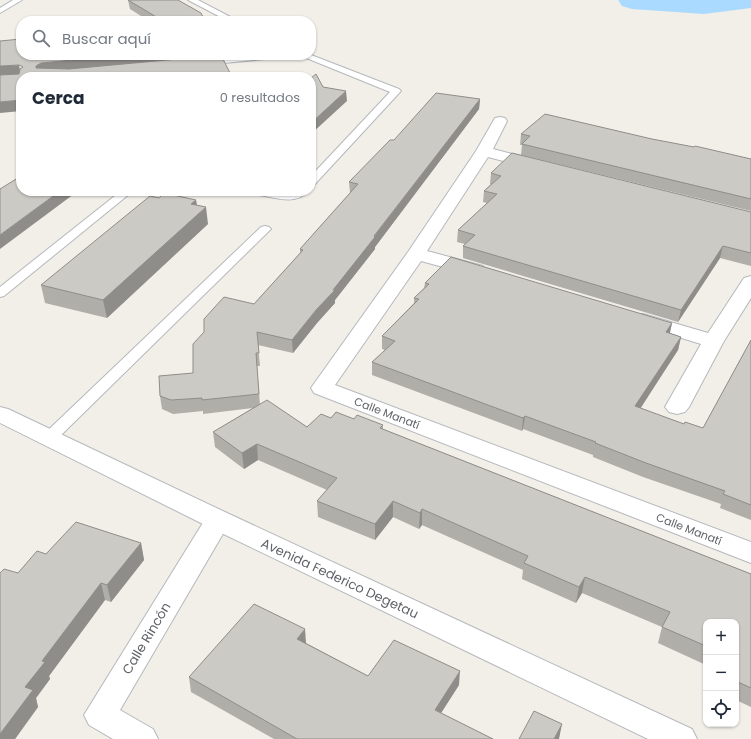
<!DOCTYPE html>
<html lang="es">
<head>
<meta charset="utf-8">
<style>
	body { margin:0; font-family:Poppins,sans-serif; background:#f2f2f3; color:#1f2937 }
	.controls { position:absolute; right:12px; bottom:12px; display:grid; overflow:hidden; border-radius:8px; box-shadow:0 1px 3px #0004 }
	.controls button { width:36px; height:36px; display:grid; place-items:center; padding:0; border:0; border-bottom:1px solid #e0e1e3; background:#fff; color:#1f2937; font:20px sans-serif }
	.list { margin:0; padding:0; list-style:none }
	h2 { display:flex; justify-content:space-between; align-items:center; height:52px; margin:0; padding:0 16px; font-size:17px }
	h2 small { font-size:13px; font-weight:400; color:#747a83 }
	.icon { flex:none; width:22px; height:22px; fill:none; stroke:currentColor; stroke-width:2; stroke-linecap:round; stroke-linejoin:round }
	.map { position:relative; flex:none; width:751px; height:739px; overflow:hidden }
	.search { position:absolute; background:#fff; box-shadow:0 1px 3px #0004; left:16px; top:16px; width:300px; height:44px; display:flex; align-items:center; gap:10px; box-sizing:border-box; padding:0 14px; border-radius:16px; color:#747a83; font-size:15px }
	.panel { position:absolute; background:#fff; box-shadow:0 1px 3px #0004; left:16px; top:72px; width:300px; height:124px; border-radius:16px }
	.map>svg:first-child { display:block }
	.lines { fill:none; stroke-linecap:round; stroke-linejoin:round }
	.river { fill:#aadaff; fill-rule:evenodd }
	.service-casing { stroke:#b5b8bc; stroke-width:2 }
	.minor-casing { stroke:#b5b8bc; stroke-width:2 }
	.tertiary-casing { stroke:#b5b8bc; stroke-width:2 }
	.service { fill:#fff; fill-rule:evenodd }
	.minor { fill:#fff; fill-rule:evenodd }
	.tertiary { fill:#fff; fill-rule:evenodd }
	.wall { fill:#afaea9 }
	.shaded-wall { fill:#8f8d8a }
	.building { fill:#cccac5; stroke:#8f8d8a }
	.labels { text-anchor:middle; stroke-width:3.5; stroke-linejoin:round; paint-order:stroke }
	.street-label { font-size:11px; fill:#5f6368; stroke:#fff }
	.near-street-label { font-size:13px; fill:#5f6368; stroke:#fff }
</style>
</head>
<body>
<div class="map">
<svg width="751" height="739" viewBox="0 0 751 739">
	<rect width="100%" height="100%" fill="#f1efe8"/>
	<g class="lines">
		<polygon class="river" points="618,0 751,0 751,8 704,14 632,9 622,6"/>
		<defs>
			<g id="service">
				<polygon points="13,0 22,0 0,13 0,8"/>
				<polygon points="188,0 198,0 238,21 228,21"/>
				<polygon points="249,55 279,55 275,58 204,65 200,62 204,59"/>
				<polygon points="299,55 311,55 399,89 401,91 315,184 311,185 311,176 390,92"/>
				<polygon points="121,191 133,191 4,296 0,297 0,287"/>
				<path d="M251,191C263,191 274,193 286,193C294,193 301,191 308,191C298,204 279,199 265,196C260,195 254,195 251,191Z"/>
				<polygon points="265,226 269,227 271,229 269,231 54,442 49,443 44,442 41,438 44,434 261,227"/>
			</g>
			<g id="minor">
				<polygon points="500,117 505,118 507,121 493,149 543,162 545,165 543,168 537,170 488,157 427,251 483,266 486,270 483,274 476,276 421,261 335,385 751,542 751,563 314,393 311,388 408,252 476,151 495,118"/>
				<polygon points="751,276 751,298 724,341 689,407 685,412 677,414 669,412 665,407 701,344 636,324 633,320 636,316 643,314 708,333 744,278"/>
				<polygon points="218,511 227,513 231,520 120,710 153,729 158,739 113,739 89,725 84,715 209,513"/>
			</g>
			<polygon id="tertiary" points="0,407 8,409 227,513 692,729 697,739 648,739 209,527 0,423"/>
		</defs>
		<use href="#service" class="service-casing"/>
		<use href="#minor" class="minor-casing"/>
		<use href="#tertiary" class="tertiary-casing"/>
		<use href="#service" class="service"/>
		<use href="#minor" class="minor"/>
		<use href="#tertiary" class="tertiary"/>
	</g>
	<g class="wall">
		<polygon points="128,0 205,21 149,21 130,9"/>
		<polygon points="480,99 479,109 375,247 375,249 335,300 335,303 317,323 293,353 258,345 260,366 257,366 260,405 307,427 331,418 354,419 383,425 383,429 751,574 751,707 736,700 736,622 706,622 706,665 658,643 662,627 582,593 576,603 522,579 523,570 422,525 419,529 393,517 375,540 318,517 317,501 327,490 258,460 244,469 215,447 213,432 253,408 203,414 203,411 173,414 162,409 160,396 193,373 254,304 300,253 300,249 350,193 349,182 394,140"/>
		<polygon points="521,134 652,139 751,159 751,211 521,155 522,145 520,145"/>
		<polygon points="491,173 751,212 751,266 720,258 678,322 463,258 463,246 465,244 457,242 458,230 487,203 483,202 484,191 491,184 490,184"/>
		<polygon points="159,198 196,200 197,205 208,224 107,318 45,303 41,285"/>
		<polygon points="425,283 672,323 670,333 681,337 678,350 640,408 684,424 703,428 751,340 751,520 720,508 721,504 643,477 593,457 593,455 523,429 522,431 372,375 372,362 385,350 382,349 382,336 414,303 414,298 424,288"/>
		<polygon points="141,543 144,560 111,602 105,600 49,676 50,679 36,698 38,707 15,739 18,573 46,554"/>
		<polygon points="306,643 368,676 459,685 441,713 493,739 274,739 191,692 189,677"/>
	</g>
	<g class="shaded-wall">
		<polygon points="126,55 218,55 43,73 36,68 36,66 41,63"/>
		<polygon points="19,65 21,75 0,76 0,66"/>
		<polygon points="346,91 347,101 311,134 311,123"/>
		<polygon points="480,99 479,109 375,247 375,249 335,300 335,303 317,323 293,353 292,340 333,290"/>
		<polygon points="21,100 21,111 0,113 0,102"/>
		<polygon points="60,191 78,191 0,249 0,235"/>
		<polygon points="196,200 198,214 206,207 208,224 107,318 103,300 191,204"/>
		<polygon points="723,246 720,258 678,322 681,310"/>
		<polygon points="672,323 669,336 666,332"/>
		<polygon points="681,337 678,350 633,420 635,406"/>
		<polygon points="525,416 523,429 522,431 523,418"/>
		<polygon points="257,444 258,460 244,469 242,453"/>
		<polygon points="393,501 393,517 375,540 375,524"/>
		<polygon points="422,509 422,525 419,529 420,513"/>
		<polygon points="141,543 144,560 111,602 107,585"/>
		<polygon points="585,577 582,593 576,603 579,587"/>
		<polygon points="101,583 105,600 49,676 50,679 36,698 38,707 15,739 0,739 0,734 25,687 42,661"/>
		<polygon points="305,629 306,643 298,653 297,639"/>
		<polygon points="460,671 459,685 434,724 435,710"/>
		<polygon points="562,724 559,739 554,739"/>
	</g>
	<g class="building">
		<polygon points="128,0 178,0 201,13 205,21 163,21"/>
		<polygon points="21,39 21,55 126,55 41,63 36,66 36,68 69,69 221,55 232,77 21,77 21,100 0,102 0,75 19,74 20,69 23,67 19,65 0,66 0,41"/>
		<polygon points="316,74 323,87 346,91 311,123 311,78"/>
		<polygon points="436,93 480,99 374,236 375,237 333,290 335,290 316,310 292,340 257,332 259,353 256,353 259,394 202,400 202,398 171,400 160,396 159,376 193,373 193,344 204,332 204,319 224,297 254,304 303,250 300,249 358,184 349,182 390,140 394,140"/>
		<polygon points="545,114 652,139 694,147 695,146 751,159 751,199 522,144 530,136 521,134"/>
		<polygon points="512,153 751,212 751,253 723,246 681,310 463,246 475,235 458,230 497,194 484,191 501,176 491,173"/>
		<polygon points="21,176 21,191 60,191 0,235 0,189"/>
		<polygon points="164,193 196,200 191,204 206,207 103,300 41,285 150,196 159,198"/>
		<polygon points="451,257 672,323 666,332 681,337 635,406 684,424 685,422 703,428 751,340 751,505 723,494 725,491 646,463 595,443 596,442 525,416 523,418 372,362 395,341 382,336 419,299 414,298 429,284 425,283"/>
		<polygon points="267,400 307,427 321,414 331,418 336,412 354,419 357,415 383,425 380,428 751,574 751,688 736,681 736,622 706,622 706,646 662,627 670,612 585,577 579,587 524,563 528,556 422,509 420,513 393,501 375,524 317,501 337,478 257,444 242,453 213,432"/>
		<polygon points="76,522 141,543 107,585 101,583 42,661 45,662 25,687 33,690 0,734 0,573 4,569 18,573 37,551 46,554"/>
		<polygon points="254,604 305,629 297,639 368,676 394,640 460,671 435,710 493,739 297,739 189,677"/>
		<polygon points="534,711 562,724 554,739 519,739"/>
	</g>
	<g class="labels">
		<g class="street-label">
			<text transform="translate(387 413) rotate(21)" y="4">Calle Manatí</text>
			<text transform="translate(689 529) rotate(21)" y="4">Calle Manatí</text>
		</g>
		<g class="near-street-label">
			<text transform="translate(340 578) rotate(25)" y="5">Avenida Federico Degetau</text>
			<text transform="translate(146 638) rotate(-59)" y="5">Calle Rincón</text>
		</g>
	</g>
</svg>
<div class="controls">
<button>+</button>
<button>−</button>
<button><svg class="icon" aria-label="locate" viewBox="0 0 24 24"><circle cx="12" cy="12" r="6"/><path d="M12 2v4M12 18v4M2 12h4M18 12h4"/></svg></button>
</div>
<div class="search"><svg class="icon" aria-label="search" viewBox="0 0 24 24"><circle cx="10" cy="10" r="6"/><path d="M15 15l6 6"/></svg>Buscar aquí</div>
<section class="panel">
<h2>Cerca<small>0 resultados</small></h2>
<ul class="list">
</ul>
</section>
</div>
</body>
</html>
